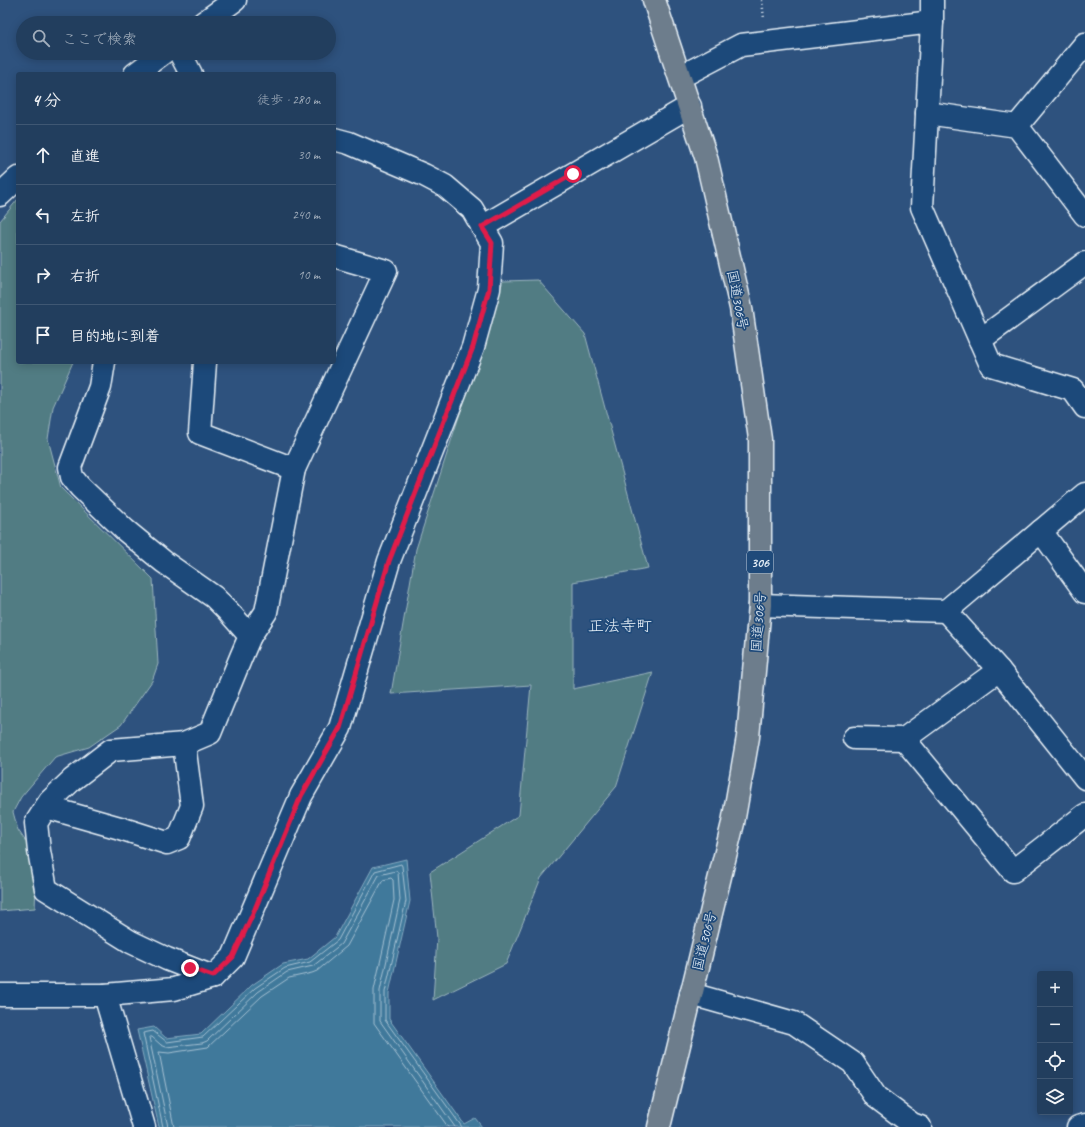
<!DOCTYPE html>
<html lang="ja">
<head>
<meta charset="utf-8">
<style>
	body { margin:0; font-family:Caveat,"Klee One",sans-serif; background:#2e4967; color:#f1f3f6 }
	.controls { position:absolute; right:12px; bottom:12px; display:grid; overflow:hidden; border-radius:4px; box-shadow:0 2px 10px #0003 }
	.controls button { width:36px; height:36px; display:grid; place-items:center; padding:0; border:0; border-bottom:1px solid #3f5773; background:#223e5e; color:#f1f3f6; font:20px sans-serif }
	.stop { position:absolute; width:12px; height:12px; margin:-9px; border:3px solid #e11d48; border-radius:50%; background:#fff }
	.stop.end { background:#e11d48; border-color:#fff; box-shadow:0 1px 4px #0008 }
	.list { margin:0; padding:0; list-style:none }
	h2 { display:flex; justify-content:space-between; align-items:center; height:52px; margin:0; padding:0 16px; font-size:17px }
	h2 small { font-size:13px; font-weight:400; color:#a2aebc }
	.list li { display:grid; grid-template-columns:26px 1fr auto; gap:12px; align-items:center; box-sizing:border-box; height:60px; padding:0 16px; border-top:1px solid #3f5773 }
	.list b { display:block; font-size:15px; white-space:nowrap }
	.list em { font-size:13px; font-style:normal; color:#a2aebc }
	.icon { flex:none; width:22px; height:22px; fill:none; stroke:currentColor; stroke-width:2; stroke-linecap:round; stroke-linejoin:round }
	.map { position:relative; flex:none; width:1085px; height:1127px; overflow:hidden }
	.search { position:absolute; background:#223e5e; box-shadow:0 2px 10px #0003; left:16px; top:16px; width:320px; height:44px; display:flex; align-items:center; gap:10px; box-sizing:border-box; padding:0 14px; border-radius:22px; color:#a2aebc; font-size:15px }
	.panel { position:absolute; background:#223e5e; box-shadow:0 2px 10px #0003; left:16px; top:72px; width:320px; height:292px; border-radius:4px }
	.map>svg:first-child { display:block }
	.green { fill:#517b83; stroke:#9cb6be }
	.water { fill:#41799b; stroke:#84a9c0 }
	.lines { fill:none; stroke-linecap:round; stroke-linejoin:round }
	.shore { stroke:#a5c1d3; stroke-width:1 }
	.minor-casing { stroke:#e8f1f8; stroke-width:25 }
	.trunk-casing { stroke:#e8f1f8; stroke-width:25 }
	.path { stroke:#e8f1f8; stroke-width:2.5; stroke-dasharray:1 3; stroke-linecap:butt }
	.minor { stroke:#1f4a7a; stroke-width:22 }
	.trunk { stroke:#6d7d8c; stroke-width:22 }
	.route { stroke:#e11d48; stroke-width:5 }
	.labels { text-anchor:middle; stroke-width:3.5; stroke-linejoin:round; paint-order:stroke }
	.shield { fill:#1f4a7a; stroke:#acbfd2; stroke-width:1 }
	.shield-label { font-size:13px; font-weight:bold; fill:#e8f1f8 }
	.street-label { font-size:14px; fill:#e8f1f8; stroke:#1f4a7a }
	.quarter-label { font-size:16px; fill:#e8f1f8; stroke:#1f4a7a }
</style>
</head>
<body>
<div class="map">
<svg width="1085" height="1127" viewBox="0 0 1085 1127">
	<rect width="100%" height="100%" fill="#2e527e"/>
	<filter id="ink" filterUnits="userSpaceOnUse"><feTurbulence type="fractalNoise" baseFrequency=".025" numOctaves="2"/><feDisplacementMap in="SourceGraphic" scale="8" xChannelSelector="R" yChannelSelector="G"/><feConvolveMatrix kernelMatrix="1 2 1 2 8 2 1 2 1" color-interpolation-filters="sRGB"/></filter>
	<g filter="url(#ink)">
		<g class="green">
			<polygon points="18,199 18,362 73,362 53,407 48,439 61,488 153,579 158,664 152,681 121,725 89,747 55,757 21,797 13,812 18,830 37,858 35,908 0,911 0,221"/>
			<polygon points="538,280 585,334 648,568 573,582 573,689 653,672 616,787 541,878 506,964 433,1000 437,938 430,872 519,815 531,685 391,694 416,549 503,281"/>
		</g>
		<polygon class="water" points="406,859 410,901 389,993 389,1019 464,1124 475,1118 482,1127 159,1127 137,1030 154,1027 166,1038 201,1034 252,985 283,964 308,959 335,937 373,867"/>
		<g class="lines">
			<g class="shore">
				<polyline points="163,1127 143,1033 153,1031 167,1042 203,1037 255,988 285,968 310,962 338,940 375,871 401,864 402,866 406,901 385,992 385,1020 462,1127"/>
				<polyline points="168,1127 149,1037 152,1037 161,1045 166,1047 202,1043 207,1041 258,992 287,972 313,966 341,944 379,875 396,871 398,872 400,900 380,991 380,1021 455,1127"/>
				<polyline points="174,1127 159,1052 169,1053 208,1047 262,996 289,978 312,973 317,971 347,946 383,880 391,878 393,880 394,900 374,990 374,1023 448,1127"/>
			</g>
			<defs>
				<g id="minor">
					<polyline points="932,22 932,0"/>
					<polyline points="203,23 235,0"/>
					<polyline points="180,53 191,74"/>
					<polyline points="135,74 163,53"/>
					<polyline points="680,77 741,45 932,22 922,207 991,365 1073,390 1085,407"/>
					<polyline points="927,113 1017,126 1085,215"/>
					<polyline points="1017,126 1085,44"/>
					<polyline points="0,195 18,178"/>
					<polyline points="482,227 690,106"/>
					<polyline points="980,340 1085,263"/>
					<polyline points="104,362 100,387 70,467 72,477 80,487 125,530 164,562 214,597 228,611 250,636 241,657 210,733 184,744 111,750 72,780 50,801 36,823 39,851 46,889 131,942 167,959 213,977 233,957 301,796 340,728 389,561 473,347 489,289 492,243 472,209 445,186 424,175 349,143 334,139"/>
					<polyline points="205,362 200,433 294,469"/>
					<polyline points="1041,531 1085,592"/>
					<polyline points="760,605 946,611 1085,494"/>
					<polyline points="946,611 999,670 1085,778"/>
					<polyline points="250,636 266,612 294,469 386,271 334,256"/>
					<polyline points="999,670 904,739 1013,871 1085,815"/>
					<polyline points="854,738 904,739"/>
					<polyline points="46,807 120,828 167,843 179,838 192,806 184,744"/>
					<polyline points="691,994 794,1023 853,1063 876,1097 912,1124 920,1127"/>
					<polyline points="0,995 105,995"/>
					<polyline points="144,1127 105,995 174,989 213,977"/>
					<polyline points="1078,1127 1085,1125"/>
				</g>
				<polyline id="trunk" points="654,0 706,157 741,308 760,439 760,605 748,737 733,823 659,1127"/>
			</defs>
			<use href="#minor" class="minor-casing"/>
			<use href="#trunk" class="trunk-casing"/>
			<polyline class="path" points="762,0 764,19"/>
			<use href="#minor" class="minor"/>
			<use href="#trunk" class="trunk"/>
		</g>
	</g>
	<g class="lines" filter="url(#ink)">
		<polyline class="route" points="190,968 213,976 233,957 255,909 301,796 340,728 389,561 473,347 489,289 492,243 482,227 573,174"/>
	</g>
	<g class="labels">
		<rect class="shield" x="747" y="551" width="26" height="22" rx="3"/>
		<g class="shield-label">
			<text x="760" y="567">306</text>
		</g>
		<g class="street-label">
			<text transform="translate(738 300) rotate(79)" y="5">国道306号</text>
			<text transform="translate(758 622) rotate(-86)" y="5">国道306号</text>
			<text transform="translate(704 941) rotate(-76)" y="5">国道306号</text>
		</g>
		<g class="quarter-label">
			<text x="620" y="631">正法寺町</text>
		</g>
	</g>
</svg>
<div class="controls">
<button>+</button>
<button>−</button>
<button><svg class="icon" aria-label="locate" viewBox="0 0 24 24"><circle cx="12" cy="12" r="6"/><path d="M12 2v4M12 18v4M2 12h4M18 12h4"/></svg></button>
<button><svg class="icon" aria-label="layers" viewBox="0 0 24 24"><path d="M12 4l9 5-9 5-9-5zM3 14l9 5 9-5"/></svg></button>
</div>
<div class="stop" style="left:573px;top:174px"></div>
<div class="stop end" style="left:190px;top:968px"></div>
<div class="search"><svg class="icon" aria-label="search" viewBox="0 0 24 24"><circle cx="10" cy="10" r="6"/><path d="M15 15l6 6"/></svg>ここで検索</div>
<section class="panel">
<h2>4 分<small>徒歩 · 280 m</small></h2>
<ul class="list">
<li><svg class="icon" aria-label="ahead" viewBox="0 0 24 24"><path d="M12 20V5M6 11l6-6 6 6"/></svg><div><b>直進</b></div><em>30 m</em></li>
<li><svg class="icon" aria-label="left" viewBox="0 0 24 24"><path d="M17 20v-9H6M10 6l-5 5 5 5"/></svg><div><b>左折</b></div><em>240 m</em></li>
<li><svg class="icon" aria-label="right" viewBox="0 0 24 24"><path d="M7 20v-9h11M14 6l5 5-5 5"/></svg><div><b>右折</b></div><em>10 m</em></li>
<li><svg class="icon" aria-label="arrive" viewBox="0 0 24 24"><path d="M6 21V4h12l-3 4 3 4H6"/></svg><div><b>目的地に到着</b></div></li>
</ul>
</section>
</div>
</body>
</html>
